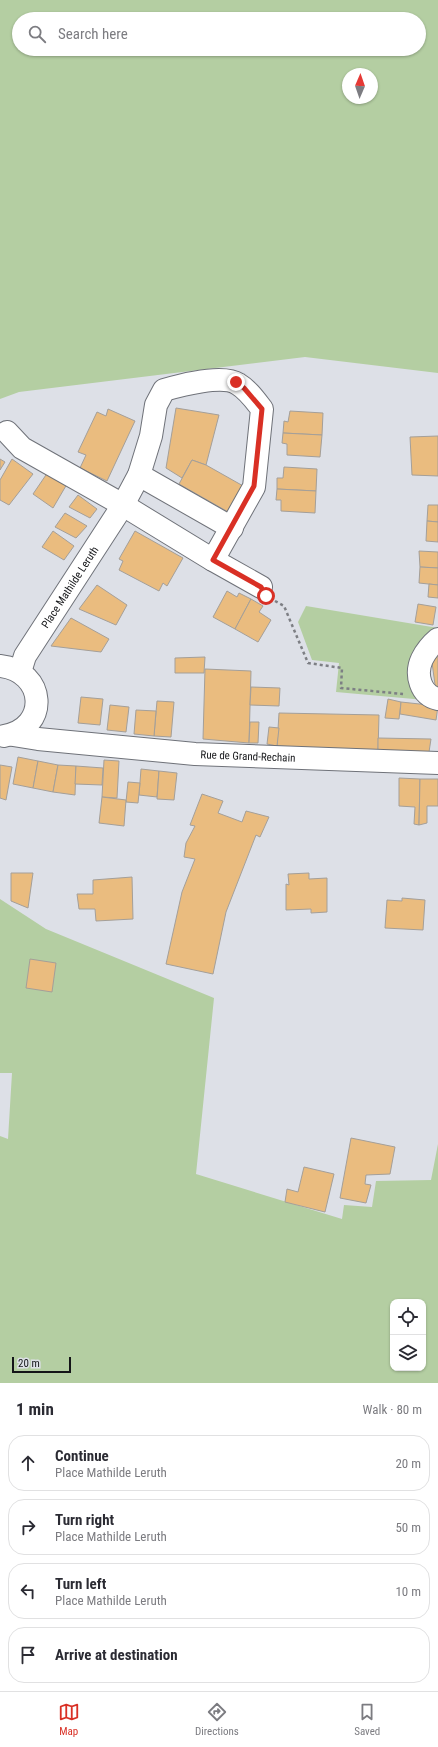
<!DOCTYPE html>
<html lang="en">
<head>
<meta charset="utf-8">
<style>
	body { margin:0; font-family:"Roboto Condensed",sans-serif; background:#f7f7f7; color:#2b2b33 }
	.controls { position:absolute; right:12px; bottom:12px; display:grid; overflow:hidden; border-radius:8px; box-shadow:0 1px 3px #0004 }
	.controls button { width:36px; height:36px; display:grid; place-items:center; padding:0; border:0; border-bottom:1px solid #e1e1e2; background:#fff; color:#2b2b33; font:20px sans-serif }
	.compass { position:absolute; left:342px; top:68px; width:36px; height:36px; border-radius:50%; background:#fff; box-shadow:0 1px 3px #0004; rotate:2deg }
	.scale { position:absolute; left:12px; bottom:10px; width:59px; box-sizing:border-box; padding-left:4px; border:2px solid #141518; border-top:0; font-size:11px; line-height:14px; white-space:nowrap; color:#141518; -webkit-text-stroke:3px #dde0e7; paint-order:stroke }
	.stop { position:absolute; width:12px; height:12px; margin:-9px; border:3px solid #d93025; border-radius:50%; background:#fff }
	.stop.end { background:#d93025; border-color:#fff; box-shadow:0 1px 4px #0008 }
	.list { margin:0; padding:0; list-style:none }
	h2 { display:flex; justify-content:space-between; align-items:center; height:52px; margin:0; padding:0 16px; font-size:17px }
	h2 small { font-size:13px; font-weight:400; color:#7c7c81 }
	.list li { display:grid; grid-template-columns:26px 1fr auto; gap:12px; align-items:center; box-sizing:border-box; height:56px; margin:0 8px 8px; padding:0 8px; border:1px solid #e1e1e2; border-radius:16px }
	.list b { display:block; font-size:15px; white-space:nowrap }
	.list p { margin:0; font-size:13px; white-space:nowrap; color:#7c7c81 }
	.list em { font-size:13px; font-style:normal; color:#7c7c81 }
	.icon { flex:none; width:22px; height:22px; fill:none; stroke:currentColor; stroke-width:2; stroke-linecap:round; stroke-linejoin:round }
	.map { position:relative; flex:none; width:438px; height:1383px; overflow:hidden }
	.search { position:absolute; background:#fff; box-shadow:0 1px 3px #0004; left:12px; right:12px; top:12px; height:44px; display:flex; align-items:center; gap:10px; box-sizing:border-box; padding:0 14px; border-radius:22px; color:#7c7c81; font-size:15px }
	.sheet { height:308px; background:#fff }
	nav { display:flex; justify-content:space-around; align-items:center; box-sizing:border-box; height:56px; border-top:1px solid #e1e1e2; background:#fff; font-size:11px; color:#7c7c81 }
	nav a { display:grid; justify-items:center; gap:2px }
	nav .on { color:#d93025 }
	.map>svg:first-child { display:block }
	.green { fill:#b4cea2; fill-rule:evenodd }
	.building { fill:#eabc7f; stroke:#a49f99 }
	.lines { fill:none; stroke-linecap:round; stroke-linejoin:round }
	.minor-casing { stroke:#6f7279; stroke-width:24 }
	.path { stroke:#7d7f84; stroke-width:2.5; stroke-dasharray:3 3; stroke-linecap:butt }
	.minor { stroke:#fff; stroke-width:22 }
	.route { stroke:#d93025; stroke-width:5 }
	.labels { text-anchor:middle; stroke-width:3; stroke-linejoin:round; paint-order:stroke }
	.street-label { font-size:11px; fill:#141518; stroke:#dde0e7 }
</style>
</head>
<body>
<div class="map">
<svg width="438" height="1383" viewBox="0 0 438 1383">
	<rect width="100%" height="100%" fill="#dde0e7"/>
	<g class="green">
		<path d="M0,0H438V373L305,357L19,392L0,399ZM19,19H419V49H19ZM348,74H372V98H348Z"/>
		<polygon points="306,606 438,628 438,631 420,646 425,700 336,692 339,663 312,660 298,622"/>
		<path d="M0,899L46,929L214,998L196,1174L342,1219L344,1205L372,1207L376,1181L431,1180L438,1144V1383H0V1136L8,1139L12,1073H0ZM393,1302H423V1368H393Z"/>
	</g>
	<g class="building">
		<polygon points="176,408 219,415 206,465 192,460 182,478 166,468"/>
		<polygon points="108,409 135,421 107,481 80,468 86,455 78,452 97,412 106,416"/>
		<polygon points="290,411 323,413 322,435 283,433 284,421 288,422"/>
		<polygon points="283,433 322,435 320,457 287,455 287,444 282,443"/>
		<polygon points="438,436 438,476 412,475 410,437"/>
		<polygon points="0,459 5,462 0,470"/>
		<polygon points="12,459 33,474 9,505 0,500 0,480"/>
		<polygon points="192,460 206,465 245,487 230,513 179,484"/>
		<polygon points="284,467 317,469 316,491 277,489 277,478 283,478"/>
		<polygon points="48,472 67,484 53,508 33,494"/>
		<polygon points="277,489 316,491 315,513 281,511 281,500 276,500"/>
		<polygon points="78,495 97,509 90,518 69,507"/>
		<polygon points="428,505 438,505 438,522 427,521"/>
		<polygon points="65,513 87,526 76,538 55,527"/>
		<polygon points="427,521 438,522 438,542 426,541"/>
		<polygon points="53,531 74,546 64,560 42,547"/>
		<polygon points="135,531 183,558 167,586 163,583 159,591 119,570 123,561 119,559"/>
		<polygon points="419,551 438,552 438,568 420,567"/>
		<polygon points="420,567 438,568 438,585 419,583"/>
		<polygon points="429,584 438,585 438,598 428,597"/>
		<polygon points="97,585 127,605 116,625 79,609"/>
		<polygon points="227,591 237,597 239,593 251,599 235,629 213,617"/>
		<polygon points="251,599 263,606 259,612 271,620 258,642 235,629"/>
		<polygon points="418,604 436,607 433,625 415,622"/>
		<polygon points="71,618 109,639 101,652 51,646"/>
		<polygon points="438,650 438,694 436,692 431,655"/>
		<polygon points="205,657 204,673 175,673 175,658"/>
		<polygon points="205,669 251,671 249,743 203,739"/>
		<polygon points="251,687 280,688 279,706 250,705"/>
		<polygon points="81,697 103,699 100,725 78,723"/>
		<polygon points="388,699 401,702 399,719 385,718"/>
		<polygon points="157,701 174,702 171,737 154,736"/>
		<polygon points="401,702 438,706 436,720 400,714"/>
		<polygon points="110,705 129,707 126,732 107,730"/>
		<polygon points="136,710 156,711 154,736 134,734"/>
		<polygon points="279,713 379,715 378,751 277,746"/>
		<polygon points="250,722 259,722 258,743 249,743"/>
		<polygon points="269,727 279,728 277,746 267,744"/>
		<polygon points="378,738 431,739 429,752 378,751"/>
		<polygon points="18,757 38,761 33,788 13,784"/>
		<polygon points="104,760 119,761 117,798 102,797"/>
		<polygon points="38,761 58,765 53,792 33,788"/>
		<polygon points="0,765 12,767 6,800 0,798"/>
		<polygon points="58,765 76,766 75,795 53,792"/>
		<polygon points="76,766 103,768 102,785 75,784"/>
		<polygon points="141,769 159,771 157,797 139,795"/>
		<polygon points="159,771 177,773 174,800 157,799"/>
		<polygon points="399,778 420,779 419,825 414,824 415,807 399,806"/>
		<polygon points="420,779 438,779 438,806 427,806 427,823 419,825"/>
		<polygon points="128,782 140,783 138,803 126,802"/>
		<polygon points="202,794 223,801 218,813 242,822 246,811 269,817 260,837 256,835 226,912 213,974 166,964 182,892 195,859 184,857 186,843 195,826 190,825"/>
		<polygon points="102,797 126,800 124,826 99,823"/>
		<polygon points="11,873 33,873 28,908 11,901"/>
		<polygon points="309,873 309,879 327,878 327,912 311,913 311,909 286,910 286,884 289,885 288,874"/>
		<polygon points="132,877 133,919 96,921 95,909 79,909 77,894 93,894 93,880"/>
		<polygon points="402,898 425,900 423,930 385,928 387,900 402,901"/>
		<polygon points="30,959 56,963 52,992 26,988"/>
		<polygon points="351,1138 395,1147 390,1174 366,1175 365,1184 371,1185 366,1203 340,1198"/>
		<polygon points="304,1167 334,1174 325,1212 285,1202 287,1189 298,1192"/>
	</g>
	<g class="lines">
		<defs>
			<g id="minor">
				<polyline points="7,432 22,448 123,505 213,560 261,587"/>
				<polyline points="139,475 232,528"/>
				<path d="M438,639C432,644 426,651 422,659C415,674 420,695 438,699"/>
				<path d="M0,666C46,671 50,728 4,736"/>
				<path id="s1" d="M20,672L25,656L123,505L139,475L151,436L156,405L164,390C181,385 223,374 238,384C248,390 255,400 262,409L254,487L213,560"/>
				<path id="s2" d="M13,735L38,739L195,754L438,763"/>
			</g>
		</defs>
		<use href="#minor" class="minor-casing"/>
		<polyline class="path" points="275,601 284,606 308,663 342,668 341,688 403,694"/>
		<use href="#minor" class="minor"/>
	</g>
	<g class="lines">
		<polyline class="route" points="236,382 244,388 262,409 254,486 213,560 261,587 266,596"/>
	</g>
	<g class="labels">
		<g class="street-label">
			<text dy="4" stroke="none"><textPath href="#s1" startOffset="99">Place Mathilde Leruth</textPath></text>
			<text dy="4" stroke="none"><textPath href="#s2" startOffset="236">Rue de Grand-Rechain</textPath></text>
		</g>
	</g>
</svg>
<div class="controls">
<button><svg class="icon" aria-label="locate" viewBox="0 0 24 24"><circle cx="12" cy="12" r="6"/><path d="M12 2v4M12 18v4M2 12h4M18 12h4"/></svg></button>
<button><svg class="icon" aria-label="layers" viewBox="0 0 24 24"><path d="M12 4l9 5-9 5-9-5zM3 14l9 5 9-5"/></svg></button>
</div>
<svg class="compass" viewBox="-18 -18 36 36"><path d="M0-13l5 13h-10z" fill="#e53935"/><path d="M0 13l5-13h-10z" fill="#7c7c81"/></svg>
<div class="scale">20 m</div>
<div class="stop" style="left:266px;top:596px"></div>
<div class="stop end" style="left:236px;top:382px"></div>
<div class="search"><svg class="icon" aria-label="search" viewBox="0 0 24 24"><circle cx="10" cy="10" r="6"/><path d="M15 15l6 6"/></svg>Search here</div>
</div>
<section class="sheet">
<h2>1 min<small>Walk · 80 m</small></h2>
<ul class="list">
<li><svg class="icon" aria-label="ahead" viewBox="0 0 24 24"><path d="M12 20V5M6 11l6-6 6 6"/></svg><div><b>Continue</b><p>Place Mathilde Leruth</p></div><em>20 m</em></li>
<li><svg class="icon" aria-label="right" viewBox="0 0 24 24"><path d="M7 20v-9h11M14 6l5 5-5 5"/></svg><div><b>Turn right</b><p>Place Mathilde Leruth</p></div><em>50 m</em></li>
<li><svg class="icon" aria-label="left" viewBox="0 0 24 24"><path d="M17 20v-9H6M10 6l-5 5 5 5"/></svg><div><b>Turn left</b><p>Place Mathilde Leruth</p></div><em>10 m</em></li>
<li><svg class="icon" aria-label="arrive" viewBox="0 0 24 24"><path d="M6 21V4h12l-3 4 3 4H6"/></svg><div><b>Arrive at destination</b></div></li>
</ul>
</section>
<nav>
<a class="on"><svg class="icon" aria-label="map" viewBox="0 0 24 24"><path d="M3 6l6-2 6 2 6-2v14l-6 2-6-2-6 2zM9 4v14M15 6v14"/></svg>Map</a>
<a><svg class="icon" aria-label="directions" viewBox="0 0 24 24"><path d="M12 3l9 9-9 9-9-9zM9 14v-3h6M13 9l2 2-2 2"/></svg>Directions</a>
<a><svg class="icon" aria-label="saved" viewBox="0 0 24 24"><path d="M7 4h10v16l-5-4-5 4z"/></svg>Saved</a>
</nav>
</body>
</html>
